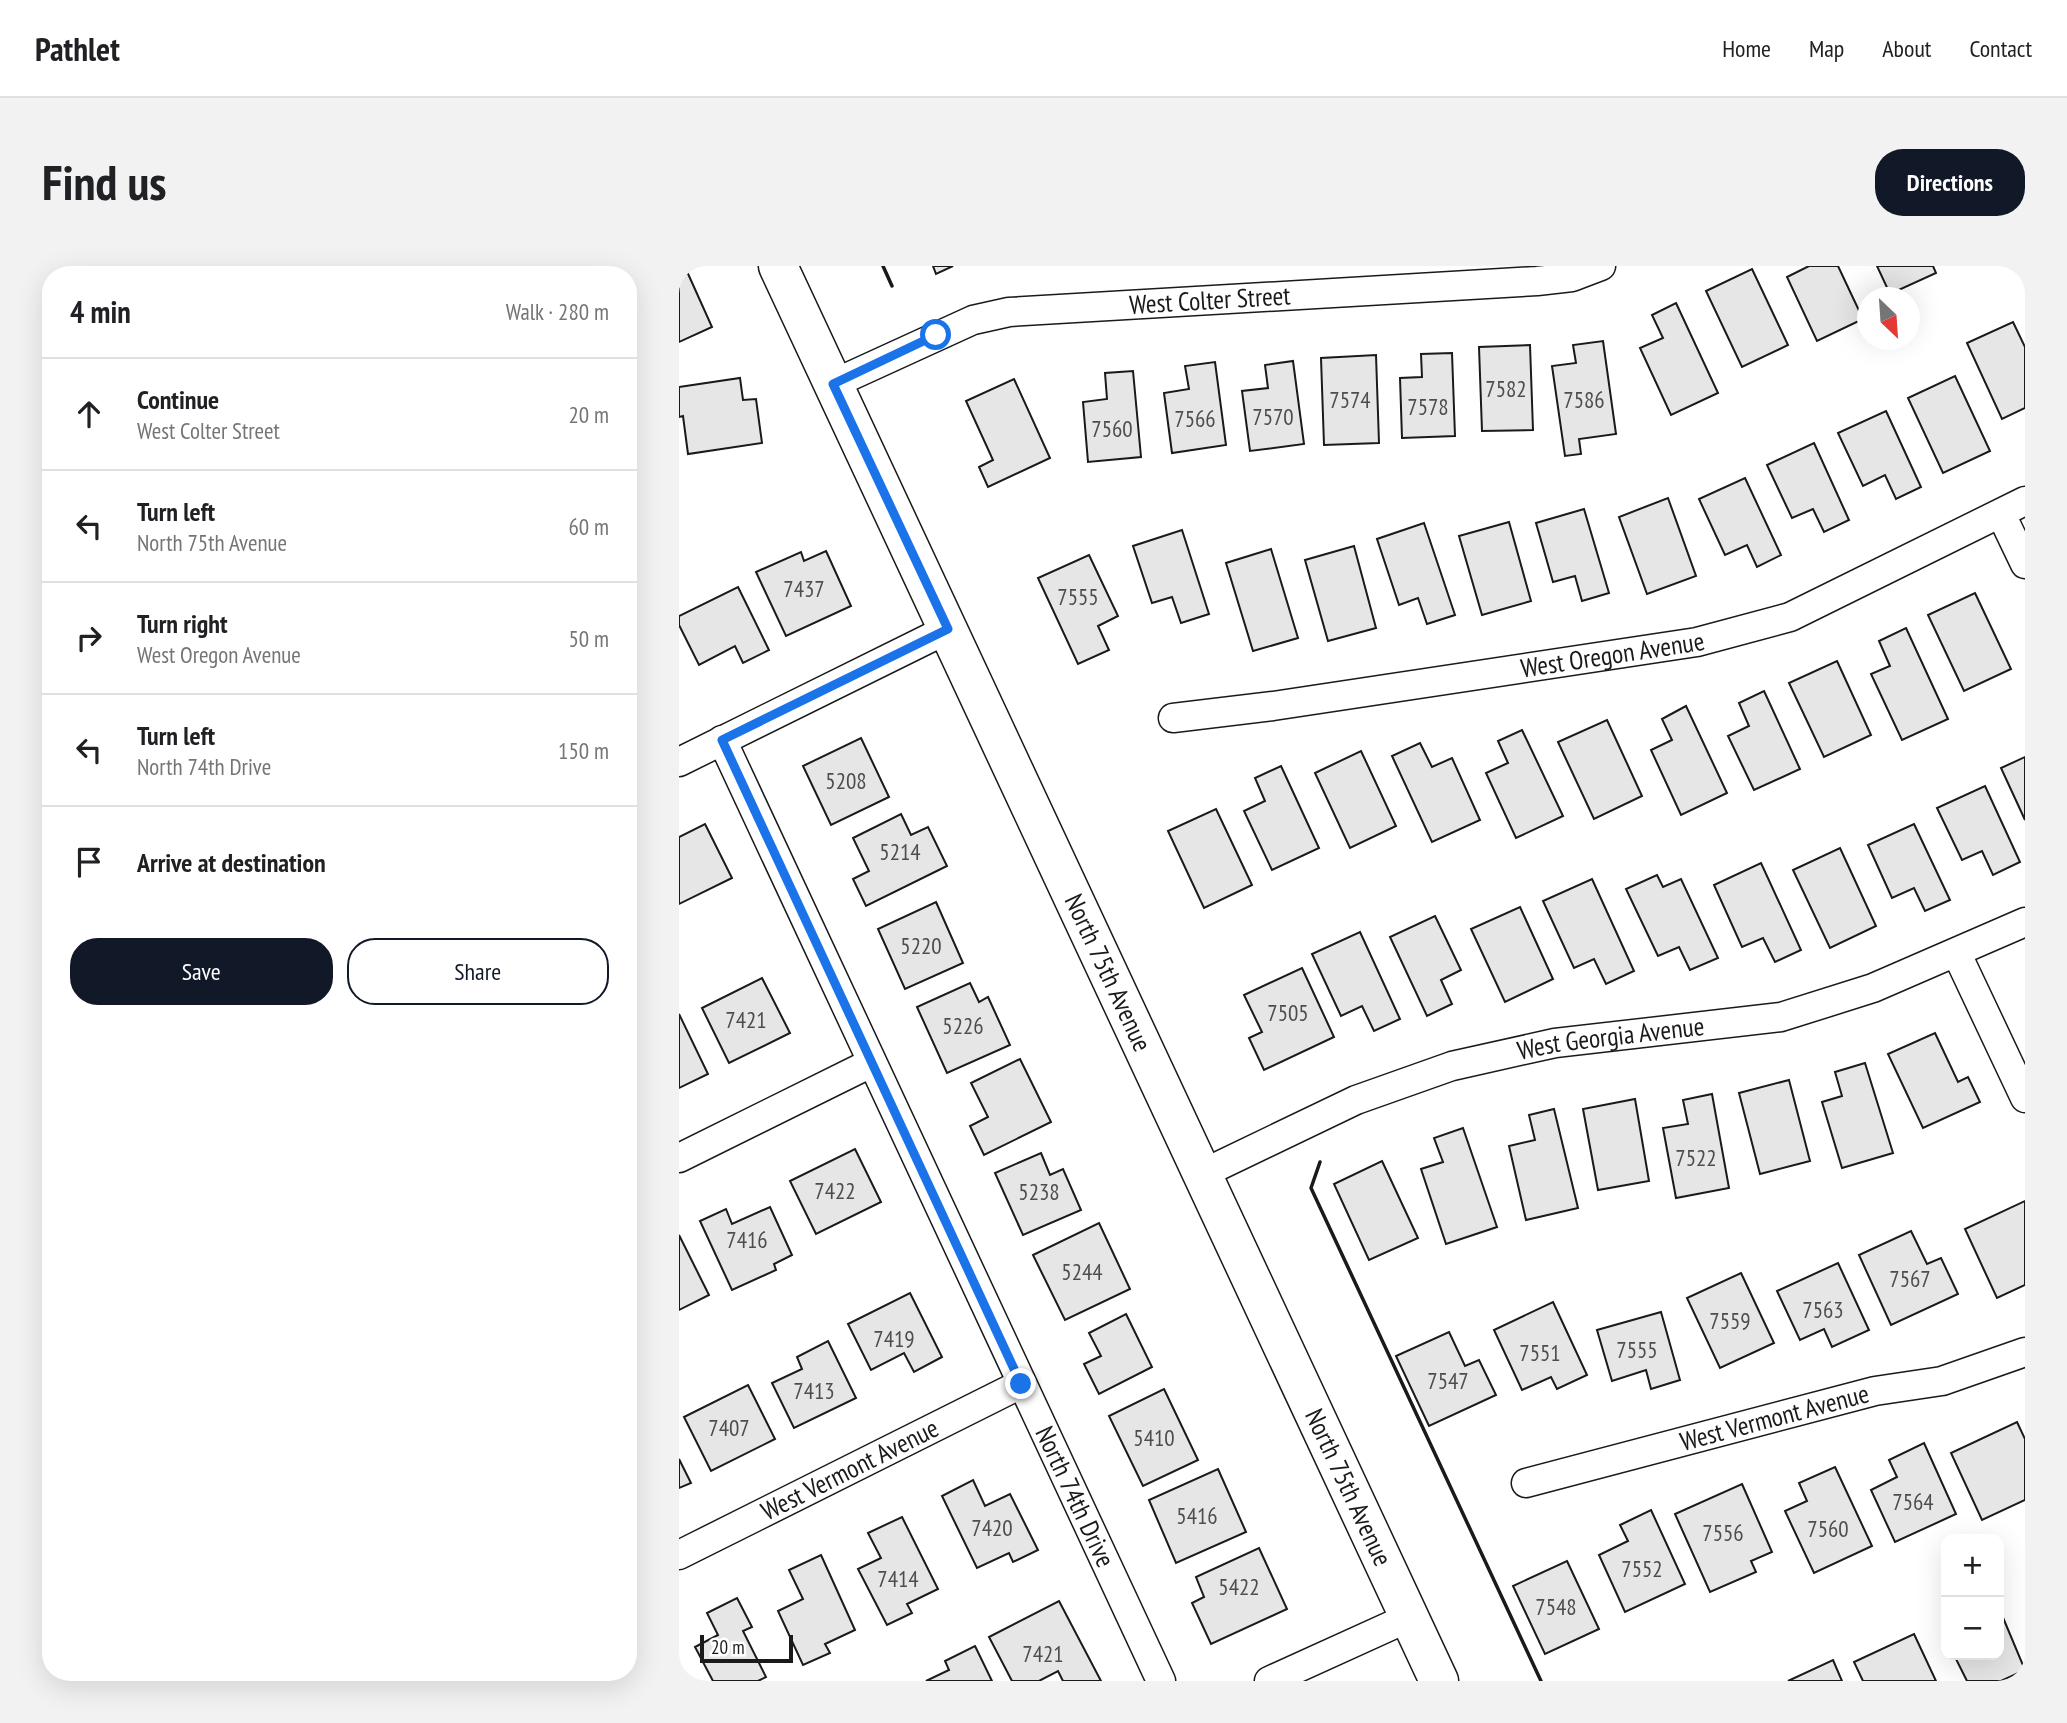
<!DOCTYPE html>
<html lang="en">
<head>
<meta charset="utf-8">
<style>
	body { margin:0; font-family:"PT Sans Narrow",sans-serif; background:#f2f2f2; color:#202124 }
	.controls { position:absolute; right:21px; bottom:21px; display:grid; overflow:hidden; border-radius:14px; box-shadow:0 7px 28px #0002 }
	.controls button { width:63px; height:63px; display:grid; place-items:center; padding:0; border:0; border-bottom:2px solid #e0e0e0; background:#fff; color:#202124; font:35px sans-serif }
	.compass { position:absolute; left:1178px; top:21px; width:63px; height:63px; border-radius:50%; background:#fff; box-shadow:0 7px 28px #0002; rotate:155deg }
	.scale { position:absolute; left:21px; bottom:18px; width:93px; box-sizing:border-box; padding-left:7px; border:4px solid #1a1a1a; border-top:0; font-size:19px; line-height:24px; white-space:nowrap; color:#1a1a1a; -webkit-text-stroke:5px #fff; paint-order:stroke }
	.stop { position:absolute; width:21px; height:21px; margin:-16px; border:5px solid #1a73e8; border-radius:50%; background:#fff }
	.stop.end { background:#1a73e8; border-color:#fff; box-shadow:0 2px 7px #0008 }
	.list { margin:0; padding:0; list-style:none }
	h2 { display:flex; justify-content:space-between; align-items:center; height:91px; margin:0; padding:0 28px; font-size:30px }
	h2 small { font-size:23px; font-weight:400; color:#757577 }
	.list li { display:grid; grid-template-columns:46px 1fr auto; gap:21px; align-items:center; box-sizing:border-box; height:112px; padding:0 28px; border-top:2px solid #e0e0e0 }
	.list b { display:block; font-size:26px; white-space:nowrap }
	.list p { margin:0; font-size:23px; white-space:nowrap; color:#757577 }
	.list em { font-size:23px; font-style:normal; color:#757577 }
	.actions { display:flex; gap:14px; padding:21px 28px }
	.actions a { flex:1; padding:16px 0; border:2px solid #111827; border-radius:28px; text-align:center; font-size:24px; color:#111827 }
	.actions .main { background:#111827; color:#fff }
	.icon { flex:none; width:38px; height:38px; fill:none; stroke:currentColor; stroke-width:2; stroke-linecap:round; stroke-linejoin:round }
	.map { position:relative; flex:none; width:1346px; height:1415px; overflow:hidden; border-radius:28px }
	header { display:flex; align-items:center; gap:42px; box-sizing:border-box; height:98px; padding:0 35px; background:#fff; border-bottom:2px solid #e0e0e0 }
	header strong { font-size:33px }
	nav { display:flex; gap:38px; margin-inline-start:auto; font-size:24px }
	.intro { display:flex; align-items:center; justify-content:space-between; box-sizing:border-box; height:168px; padding:0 42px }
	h1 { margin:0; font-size:49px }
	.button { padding:18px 32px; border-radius:28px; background:#111827; color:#fff; font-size:24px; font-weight:700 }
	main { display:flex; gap:42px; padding:0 42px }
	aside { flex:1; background:#fff; border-radius:28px; box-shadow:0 7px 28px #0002 }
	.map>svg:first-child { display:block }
	.building { fill:#e6e6e6; stroke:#1a1a1a; stroke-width:2 }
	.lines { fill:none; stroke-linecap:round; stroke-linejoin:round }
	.street-casing { stroke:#1a1a1a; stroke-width:31 }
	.secondary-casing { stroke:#1a1a1a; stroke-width:41 }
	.street { stroke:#fff; stroke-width:28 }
	.secondary { stroke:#fff; stroke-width:38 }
	.wall { stroke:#1a1a1a; stroke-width:3.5 }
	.route { stroke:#1a73e8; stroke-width:9 }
	.labels { text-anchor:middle; stroke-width:5; stroke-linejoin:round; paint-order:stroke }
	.number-label { font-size:23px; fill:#4d4d4d }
	.street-label { font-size:26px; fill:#1a1a1a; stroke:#fff }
</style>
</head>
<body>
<header>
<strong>Pathlet</strong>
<nav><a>Home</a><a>Map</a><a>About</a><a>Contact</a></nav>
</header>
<div class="intro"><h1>Find us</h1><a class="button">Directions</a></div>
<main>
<aside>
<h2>4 min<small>Walk · 280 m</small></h2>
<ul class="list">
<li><svg class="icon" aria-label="ahead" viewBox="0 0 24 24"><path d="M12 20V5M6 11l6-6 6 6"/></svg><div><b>Continue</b><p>West Colter Street</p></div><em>20 m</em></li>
<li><svg class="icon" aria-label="left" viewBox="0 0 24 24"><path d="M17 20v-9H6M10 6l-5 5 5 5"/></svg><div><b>Turn left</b><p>North 75th Avenue</p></div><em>60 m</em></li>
<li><svg class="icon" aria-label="right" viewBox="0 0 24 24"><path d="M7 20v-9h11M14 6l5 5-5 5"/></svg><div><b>Turn right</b><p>West Oregon Avenue</p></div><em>50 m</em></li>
<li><svg class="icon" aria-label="left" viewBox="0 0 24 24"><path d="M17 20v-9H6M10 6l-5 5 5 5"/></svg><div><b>Turn left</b><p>North 74th Drive</p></div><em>150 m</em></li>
<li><svg class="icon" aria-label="arrive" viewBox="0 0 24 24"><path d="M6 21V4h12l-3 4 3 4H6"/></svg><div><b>Arrive at destination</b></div></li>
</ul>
<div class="actions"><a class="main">Save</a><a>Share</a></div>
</aside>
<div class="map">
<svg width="1346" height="1415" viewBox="0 0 1346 1415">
	<rect width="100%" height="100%" fill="#fff"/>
	<g class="building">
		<polygon points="254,0 274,0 257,8"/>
		<polygon points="1159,0 1184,53 1138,75 1108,11 1130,0"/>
		<polygon points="1198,0 1254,0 1257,7 1211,28"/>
		<polygon points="6,1 33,61 0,76 0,4"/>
		<polygon points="1073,3 1109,79 1063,101 1027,25"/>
		<polygon points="997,37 1039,127 992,149 961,82 984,72 973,49"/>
		<polygon points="1334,56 1346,81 1346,142 1323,153 1288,77"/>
		<polygon points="924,75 937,168 900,173 902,188 886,190 873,100 897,97 894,79"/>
		<polygon points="851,79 854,164 803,165 800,81"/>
		<polygon points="773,87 776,170 723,172 721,112 743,111 742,88"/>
		<polygon points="697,89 700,177 645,179 642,92"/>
		<polygon points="614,95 625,178 571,185 563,125 589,122 586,99"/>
		<polygon points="536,96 547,179 493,187 485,127 510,123 506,100"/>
		<polygon points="454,105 462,191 409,196 404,136 428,133 426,107"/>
		<polygon points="1276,110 1311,185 1264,207 1229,132"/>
		<polygon points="61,112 64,134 77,133 83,177 9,188 4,150 0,151 0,121"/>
		<polygon points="335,113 371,192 309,221 300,201 314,194 287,135"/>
		<polygon points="1207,145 1242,221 1217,233 1206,209 1184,220 1159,167"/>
		<polygon points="1135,177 1170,254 1145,266 1134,243 1113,252 1088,199"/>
		<polygon points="1066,212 1102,289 1078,301 1068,279 1046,289 1020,233"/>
		<polygon points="989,232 1017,310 968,328 940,251"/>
		<polygon points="905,243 930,327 903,335 896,310 874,316 857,257"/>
		<polygon points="830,256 852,335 803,349 780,270"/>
		<polygon points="745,257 776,349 748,358 739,332 720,339 698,273"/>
		<polygon points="503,264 530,348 502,357 493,331 473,337 454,280"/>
		<polygon points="675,280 697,362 649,375 626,294"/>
		<polygon points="592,283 619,372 574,385 547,297"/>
		<polygon points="147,285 172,340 107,370 77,306 122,286 125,295"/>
		<polygon points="410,289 439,350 419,360 430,384 399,398 359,312"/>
		<polygon points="59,321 90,384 64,397 56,380 20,399 0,359 0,350"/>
		<polygon points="1296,327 1332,403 1285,425 1249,349"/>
		<polygon points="1227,362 1269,453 1223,474 1192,408 1211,400 1200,375"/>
		<polygon points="1158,395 1192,469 1145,491 1110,417"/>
		<polygon points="1085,425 1121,503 1075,524 1049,470 1070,460 1060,437"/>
		<polygon points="1007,440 1048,527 1002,549 972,484 993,474 983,453"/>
		<polygon points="928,454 963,530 915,553 879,476"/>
		<polygon points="843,464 884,550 837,572 807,507 829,497 819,475"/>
		<polygon points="182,472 210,531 152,559 124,500"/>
		<polygon points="741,477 753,501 773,492 801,554 753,576 713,490"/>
		<polygon points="682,485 717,560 671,582 636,507"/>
		<polygon points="1346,491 1346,554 1322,502"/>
		<polygon points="602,500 640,582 593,604 565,545 586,535 576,512"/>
		<polygon points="1306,520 1341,596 1314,609 1303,585 1283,594 1258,542"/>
		<polygon points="537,543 573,619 525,642 489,565"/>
		<polygon points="222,548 232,569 249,561 268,600 187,640 174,613 190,605 174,572"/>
		<polygon points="26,558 53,612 0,638 0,571"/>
		<polygon points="1235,558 1271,634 1246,645 1235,622 1213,632 1189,579"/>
		<polygon points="1161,582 1197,660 1151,682 1114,604"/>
		<polygon points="1082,597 1122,684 1096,696 1084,672 1063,681 1035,619"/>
		<polygon points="978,609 984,621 1002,613 1039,692 1011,704 1000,681 979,690 947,623"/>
		<polygon points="913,613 955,705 927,718 915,693 895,702 864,635"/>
		<polygon points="257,636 284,697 226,723 199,663"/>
		<polygon points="841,641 874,713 826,736 792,663"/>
		<polygon points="756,650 782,704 762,714 773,738 748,750 711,671"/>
		<polygon points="681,666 721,753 695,765 683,740 662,750 633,688"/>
		<polygon points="623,702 655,771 585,804 570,772 583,766 565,729"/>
		<polygon points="83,712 111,767 50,797 23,742"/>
		<polygon points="291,717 300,736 309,731 331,779 268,807 238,741"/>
		<polygon points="0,748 29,808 0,822"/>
		<polygon points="1256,767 1279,816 1289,811 1301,836 1244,862 1209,788"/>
		<polygon points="341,793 372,856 305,889 291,860 309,851 292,817"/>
		<polygon points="1186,797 1214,887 1163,902 1143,836 1163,830 1156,806"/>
		<polygon points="1110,814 1131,895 1081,908 1060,827"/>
		<polygon points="1033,828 1050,922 997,932 984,862 1009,858 1004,834"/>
		<polygon points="956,833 970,915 919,924 904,843"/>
		<polygon points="875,843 899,942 847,954 830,880 856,874 850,849"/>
		<polygon points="784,862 818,961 767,978 742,903 764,896 755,872"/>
		<polygon points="176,883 202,936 137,968 111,915"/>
		<polygon points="362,887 371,909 384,903 402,944 344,969 316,907"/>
		<polygon points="703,895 739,972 690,994 655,918"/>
		<polygon points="1346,935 1346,1019 1318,1032 1286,963"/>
		<polygon points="91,941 113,989 95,998 97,1004 53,1024 21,955 47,943 53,958"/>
		<polygon points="420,957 451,1023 386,1054 354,989"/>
		<polygon points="1232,965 1248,998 1262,992 1279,1028 1212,1059 1180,989"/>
		<polygon points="0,969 30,1029 0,1044"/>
		<polygon points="1159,997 1190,1064 1153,1081 1145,1063 1121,1074 1098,1025"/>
		<polygon points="1062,1007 1095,1077 1041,1102 1008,1032"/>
		<polygon points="231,1027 263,1091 235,1106 225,1087 192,1104 169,1058"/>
		<polygon points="874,1036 908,1109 878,1123 872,1111 843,1124 815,1064"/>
		<polygon points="982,1046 1001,1114 972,1123 967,1104 933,1115 918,1064"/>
		<polygon points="447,1048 473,1101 420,1128 405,1098 422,1090 410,1067"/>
		<polygon points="770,1066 786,1100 800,1094 817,1129 750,1160 717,1090"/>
		<polygon points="149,1075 177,1132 115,1162 93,1117 123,1103 118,1091"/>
		<polygon points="69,1119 96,1173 32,1205 5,1151"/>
		<polygon points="485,1123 519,1194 464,1220 430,1150"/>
		<polygon points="1338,1156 1346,1173 1346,1234 1303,1254 1272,1187"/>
		<polygon points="1245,1177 1277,1248 1216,1276 1192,1224 1218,1211 1210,1194"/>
		<polygon points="0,1193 12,1217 0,1222"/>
		<polygon points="1156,1201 1193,1280 1135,1307 1106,1245 1128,1235 1120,1217"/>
		<polygon points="539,1203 567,1266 497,1297 470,1234"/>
		<polygon points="294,1214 306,1240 331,1228 359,1284 334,1296 330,1287 298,1302 263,1230"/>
		<polygon points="1063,1218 1093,1286 1072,1295 1077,1306 1031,1326 996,1248"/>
		<polygon points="972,1244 1006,1318 946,1346 920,1289 949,1275 941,1259"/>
		<polygon points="223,1251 259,1323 228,1338 233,1347 208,1359 179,1303 202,1292 189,1267"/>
		<polygon points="580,1282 608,1343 532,1378 513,1337 525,1331 517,1311"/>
		<polygon points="142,1289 176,1364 146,1378 151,1387 124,1399 99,1345 124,1333 110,1304"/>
		<polygon points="888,1295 920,1363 866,1388 834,1320"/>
		<polygon points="58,1332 73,1361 64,1365 87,1411 79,1415 34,1415 16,1381 39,1369 28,1347"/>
		<polygon points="380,1335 422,1415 384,1415 379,1405 360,1415 333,1415 310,1371"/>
		<polygon points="1320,1342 1346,1404 1322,1415 1288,1415 1275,1389 1320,1389"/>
		<polygon points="1235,1368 1257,1415 1184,1415 1175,1396"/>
		<polygon points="296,1380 313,1415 247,1415 270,1404 266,1395"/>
		<polygon points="1154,1394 1163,1415 1109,1415"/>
	</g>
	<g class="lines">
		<defs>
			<g id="street">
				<path id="s1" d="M154,118L294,54L330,46L858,15L893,11L922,0"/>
				<polyline points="1323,250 1346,298"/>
				<path id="s2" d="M494,452L594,440L1018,376L1111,351L1346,235"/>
				<path id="s3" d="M43,474L482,1415"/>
				<polyline points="0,496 269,363"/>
				<polyline points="1278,688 1346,832"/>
				<polyline points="0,892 192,797"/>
				<path id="s4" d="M525,907L677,834L773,800L876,777L1102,751L1194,722L1346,656"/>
				<path id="s5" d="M847,1217L1196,1125L1263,1115L1346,1086"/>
				<path id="s6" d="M0,1289L342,1118"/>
				<polyline points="590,1415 731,1351"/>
			</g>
			<g id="secondary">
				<path id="s7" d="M99,0L760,1415"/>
			</g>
		</defs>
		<use href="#street" class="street-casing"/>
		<use href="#secondary" class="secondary-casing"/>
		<use href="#street" class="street"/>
		<use href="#secondary" class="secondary"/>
		<g class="wall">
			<polyline points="204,0 213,20"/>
			<polyline points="641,896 632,922 862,1415"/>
		</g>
	</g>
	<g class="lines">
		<polyline class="route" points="257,69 154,118 269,363 43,474 342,1118"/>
	</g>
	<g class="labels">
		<g class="number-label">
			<text x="827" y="131">7582</text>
			<text x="671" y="142">7574</text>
			<text x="905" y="142">7586</text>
			<text x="749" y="149">7578</text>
			<text x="594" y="159">7570</text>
			<text x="516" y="161">7566</text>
			<text x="433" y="171">7560</text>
			<text x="125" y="331">7437</text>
			<text x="399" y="339">7555</text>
			<text x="167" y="523">5208</text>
			<text x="221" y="594">5214</text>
			<text x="242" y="688">5220</text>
			<text x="609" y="755">7505</text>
			<text x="67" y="762">7421</text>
			<text x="284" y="768">5226</text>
			<text x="1017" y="900">7522</text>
			<text x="156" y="933">7422</text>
			<text x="360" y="934">5238</text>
			<text x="68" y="982">7416</text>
			<text x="403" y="1014">5244</text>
			<text x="1231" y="1021">7567</text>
			<text x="1144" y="1052">7563</text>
			<text x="1051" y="1063">7559</text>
			<text x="215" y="1081">7419</text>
			<text x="958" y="1092">7555</text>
			<text x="861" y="1095">7551</text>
			<text x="769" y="1123">7547</text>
			<text x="135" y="1133">7413</text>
			<text x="50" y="1170">7407</text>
			<text x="475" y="1180">5410</text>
			<text x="1234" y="1244">7564</text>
			<text x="518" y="1258">5416</text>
			<text x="313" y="1270">7420</text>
			<text x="1149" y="1271">7560</text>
			<text x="1044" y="1275">7556</text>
			<text x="963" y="1311">7552</text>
			<text x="219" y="1321">7414</text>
			<text x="560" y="1329">5422</text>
			<text x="877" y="1349">7548</text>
			<text x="364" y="1396">7421</text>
		</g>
		<g class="street-label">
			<text dy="9" stroke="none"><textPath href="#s1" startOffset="392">West Colter Street</textPath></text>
			<text dy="9" stroke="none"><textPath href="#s2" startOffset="444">West Oregon Avenue</textPath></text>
			<text dy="9" stroke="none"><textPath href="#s7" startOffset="780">North 75th Avenue</textPath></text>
			<text dy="9" stroke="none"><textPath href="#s4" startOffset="432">West Georgia Avenue</textPath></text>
			<text dy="9" stroke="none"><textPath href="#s5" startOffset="257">West Vermont Avenue</textPath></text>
			<text dy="9" stroke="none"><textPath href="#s6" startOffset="191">West Vermont Avenue</textPath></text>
			<text dy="9" stroke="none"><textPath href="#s7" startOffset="1348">North 75th Avenue</textPath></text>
			<text dy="9" stroke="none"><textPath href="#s3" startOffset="835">North 74th Drive</textPath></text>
		</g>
	</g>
</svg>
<div class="controls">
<button>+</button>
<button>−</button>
</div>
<svg class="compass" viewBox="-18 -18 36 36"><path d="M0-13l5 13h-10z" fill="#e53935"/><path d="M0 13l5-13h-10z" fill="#757577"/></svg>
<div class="scale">20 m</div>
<div class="stop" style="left:257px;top:69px"></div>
<div class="stop end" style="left:342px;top:1118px"></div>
</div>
</main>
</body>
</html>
